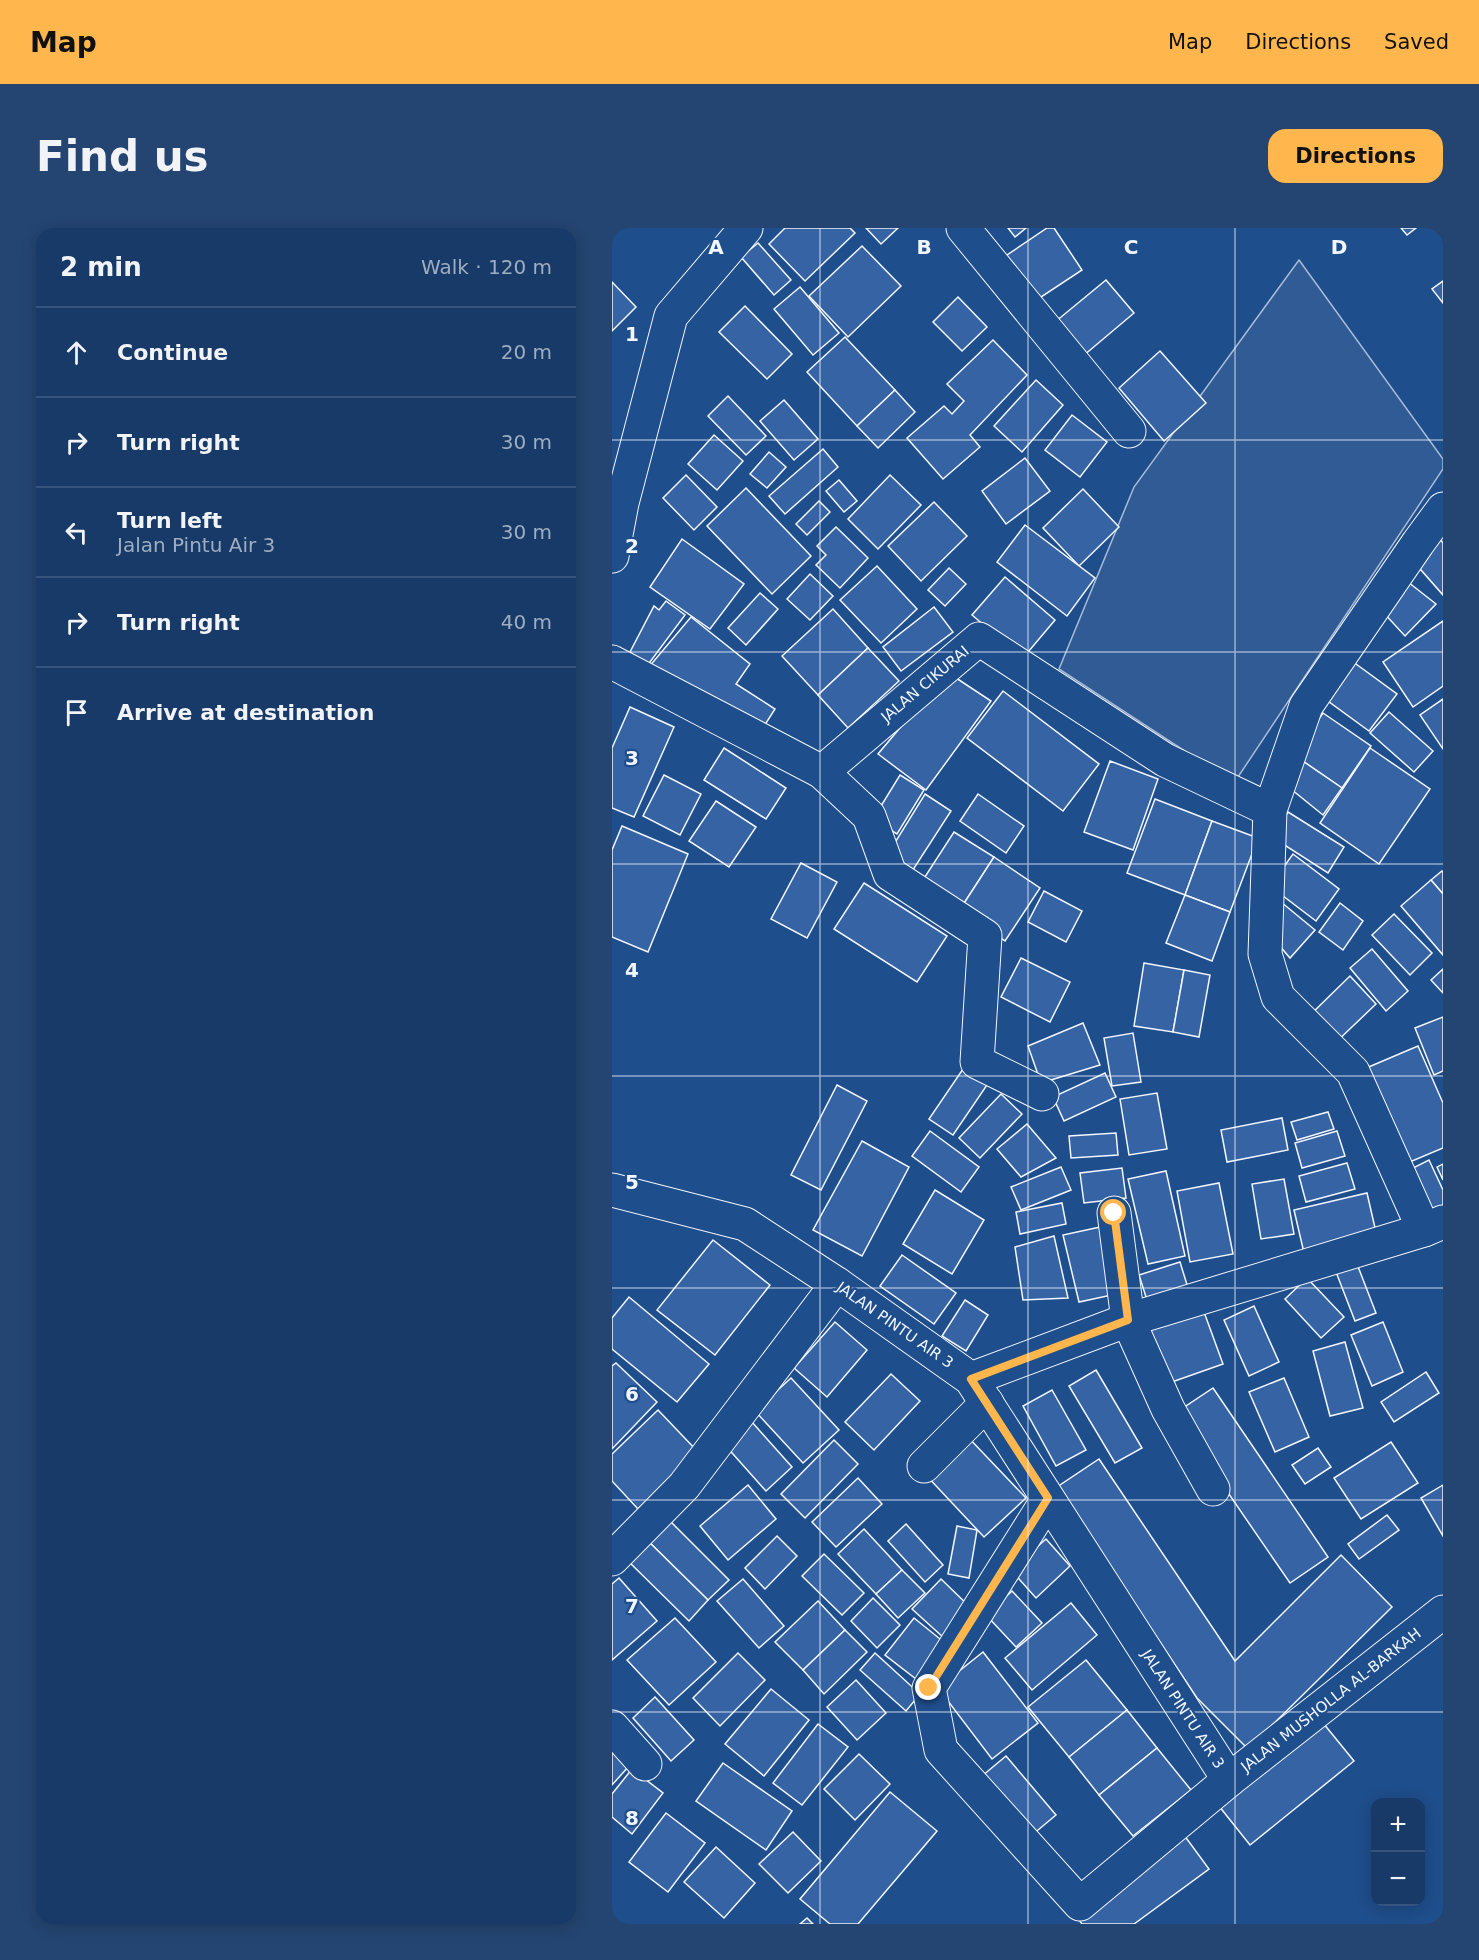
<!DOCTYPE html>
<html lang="en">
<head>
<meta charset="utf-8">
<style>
	body { margin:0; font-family:"DejaVu Sans",sans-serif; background:#244571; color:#f1f3f6 }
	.controls { position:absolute; right:18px; bottom:18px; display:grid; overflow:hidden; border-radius:12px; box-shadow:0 3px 15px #0003 }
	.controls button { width:54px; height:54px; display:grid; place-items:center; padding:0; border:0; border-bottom:2px solid #36547d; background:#173a69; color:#f1f3f6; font:30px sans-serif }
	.stop { position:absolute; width:18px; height:18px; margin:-14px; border:4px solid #ffb74d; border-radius:50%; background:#fff }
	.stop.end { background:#ffb74d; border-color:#fff; box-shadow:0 2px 6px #0008 }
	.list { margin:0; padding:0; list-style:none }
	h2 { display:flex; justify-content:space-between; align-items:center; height:78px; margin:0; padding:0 24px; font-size:26px }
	h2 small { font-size:20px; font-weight:400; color:#9eadc0 }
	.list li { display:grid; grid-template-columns:39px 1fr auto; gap:18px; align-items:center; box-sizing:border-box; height:90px; padding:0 24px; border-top:2px solid #36547d }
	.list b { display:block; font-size:22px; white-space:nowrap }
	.list p { margin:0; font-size:20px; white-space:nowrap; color:#9eadc0 }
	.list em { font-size:20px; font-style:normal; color:#9eadc0 }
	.icon { flex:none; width:33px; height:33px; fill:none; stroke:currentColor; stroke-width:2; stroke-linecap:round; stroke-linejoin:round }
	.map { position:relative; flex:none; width:831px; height:1696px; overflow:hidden; border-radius:18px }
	header { display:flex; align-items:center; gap:36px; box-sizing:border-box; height:84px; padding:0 30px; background:#ffb74d; color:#111 }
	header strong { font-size:28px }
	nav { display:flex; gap:33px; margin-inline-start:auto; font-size:21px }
	.intro { display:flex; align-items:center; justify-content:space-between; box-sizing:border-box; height:144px; padding:0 36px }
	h1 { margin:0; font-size:42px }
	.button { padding:15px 27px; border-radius:18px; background:#ffb74d; color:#111; font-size:21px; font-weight:700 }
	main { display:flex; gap:36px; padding:0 36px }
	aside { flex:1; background:#173a69; border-radius:18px; box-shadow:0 3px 15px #0003 }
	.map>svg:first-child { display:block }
	.green { fill:#305b95; stroke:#a8bbd7; stroke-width:1.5 }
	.building { fill:#3563a3; stroke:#f2f6ff; stroke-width:1.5 }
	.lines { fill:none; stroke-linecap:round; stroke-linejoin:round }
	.street-casing { stroke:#f2f6ff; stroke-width:35 }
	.secondary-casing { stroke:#f2f6ff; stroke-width:35 }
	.street { stroke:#1f4e8c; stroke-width:33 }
	.secondary { stroke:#1f4e8c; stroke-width:33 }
	.route { stroke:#ffb74d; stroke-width:8 }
	.grid { fill:none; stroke:#f2f6ff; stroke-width:1.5; stroke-opacity:0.55 }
	.labels { text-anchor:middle; stroke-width:4.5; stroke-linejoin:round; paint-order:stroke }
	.street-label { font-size:15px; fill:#f2f6ff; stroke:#1f4e8c }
	.grid-label { font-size:20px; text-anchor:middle; font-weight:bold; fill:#f2f6ff; stroke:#1f4e8c; stroke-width:4.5; stroke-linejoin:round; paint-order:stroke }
</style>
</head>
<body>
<header>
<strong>Map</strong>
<nav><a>Map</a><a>Directions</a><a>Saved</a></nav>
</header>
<div class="intro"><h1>Find us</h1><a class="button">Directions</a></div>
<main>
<aside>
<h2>2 min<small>Walk · 120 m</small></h2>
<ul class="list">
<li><svg class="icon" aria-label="ahead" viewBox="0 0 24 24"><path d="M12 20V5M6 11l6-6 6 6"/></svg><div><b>Continue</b></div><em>20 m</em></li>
<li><svg class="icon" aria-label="right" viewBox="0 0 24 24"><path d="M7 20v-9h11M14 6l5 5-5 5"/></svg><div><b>Turn right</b></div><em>30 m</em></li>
<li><svg class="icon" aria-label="left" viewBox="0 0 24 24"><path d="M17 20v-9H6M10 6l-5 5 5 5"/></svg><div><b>Turn left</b><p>Jalan Pintu Air 3</p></div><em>30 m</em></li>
<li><svg class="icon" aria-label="right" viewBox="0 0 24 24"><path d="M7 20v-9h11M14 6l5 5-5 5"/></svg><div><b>Turn right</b></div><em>40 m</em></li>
<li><svg class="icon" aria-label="arrive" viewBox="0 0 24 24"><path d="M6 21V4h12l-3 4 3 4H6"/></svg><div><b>Arrive at destination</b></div></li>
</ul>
</aside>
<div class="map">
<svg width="831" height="1696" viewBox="0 0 831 1696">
	<rect width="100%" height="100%" fill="#1f4e8c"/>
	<polygon class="green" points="687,32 831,231 831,241 622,555 447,441 522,259"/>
	<g class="building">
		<polygon points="173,0 238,0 243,5 193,53 157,16"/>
		<polygon points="254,0 286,0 269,16"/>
		<polygon points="396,0 414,0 403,9"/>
		<polygon points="435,0 442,0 470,42 417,77 386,33"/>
		<polygon points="789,0 804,0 795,7"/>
		<polygon points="146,15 179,52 162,67 129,29"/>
		<polygon points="250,18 289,58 236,109 197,68"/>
		<polygon points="494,52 522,85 471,128 443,94"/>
		<polygon points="831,53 831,75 820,61"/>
		<polygon points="0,54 24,79 0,103"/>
		<polygon points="188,59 227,105 201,127 162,81"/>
		<polygon points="346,69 375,99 350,123 321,94"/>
		<polygon points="133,78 180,126 155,151 107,104"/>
		<polygon points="233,109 283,162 245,198 195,144"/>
		<polygon points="381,112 415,147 358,207 368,219 331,251 295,210 332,178 340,186 352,173 335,156"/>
		<polygon points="548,123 594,175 552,213 507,160"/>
		<polygon points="424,152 451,177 410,224 382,198"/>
		<polygon points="283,162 303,184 266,220 245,198"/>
		<polygon points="116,168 154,208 134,227 96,188"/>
		<polygon points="172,172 206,211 182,232 148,193"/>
		<polygon points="460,187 495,214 468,249 433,222"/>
		<polygon points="102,207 131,233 105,262 76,236"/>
		<polygon points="211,221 226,239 173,286 157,268"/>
		<polygon points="157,224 174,239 155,260 138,246"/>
		<polygon points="413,230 438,263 394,296 370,263"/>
		<polygon points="74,247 105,279 82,302 51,270"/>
		<polygon points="278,247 309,277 266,321 236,291"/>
		<polygon points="227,252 245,273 232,284 214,263"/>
		<polygon points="134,260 199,328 160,366 95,298"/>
		<polygon points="471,261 507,299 467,338 431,300"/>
		<polygon points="207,273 218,284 195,307 184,296"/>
		<polygon points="322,274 355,308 309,353 276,318"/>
		<polygon points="413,297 483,350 455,388 385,334"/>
		<polygon points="224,299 256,330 228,360 204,337 214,327 205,318"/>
		<polygon points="70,311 132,356 98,401 38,359"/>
		<polygon points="828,311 831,315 831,367 802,334"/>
		<polygon points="265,338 305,381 269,415 228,372"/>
		<polygon points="337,340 354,356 333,378 316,362"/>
		<polygon points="198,346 221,368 198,392 175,371"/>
		<polygon points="393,349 443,392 411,430 360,387"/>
		<polygon points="796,354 824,376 793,408 770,383"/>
		<polygon points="148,365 166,381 134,417 116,400"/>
		<polygon points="54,373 73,387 35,438 18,424 42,378 47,382"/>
		<polygon points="322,379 341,404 289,443 271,419"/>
		<polygon points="221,381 256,420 206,467 170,428"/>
		<polygon points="79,389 138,436 124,456 163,481 147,506 36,440"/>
		<polygon points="831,393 831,458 801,479 771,434"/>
		<polygon points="256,420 287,453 236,500 206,467"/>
		<polygon points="733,428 785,466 757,503 705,465"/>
		<polygon points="335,444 379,473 314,562 266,526"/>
		<polygon points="391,463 487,536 451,583 355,510"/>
		<polygon points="831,471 831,521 808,487"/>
		<polygon points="18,479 62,499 22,589 0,580 0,520"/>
		<polygon points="777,484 821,523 802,544 758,505"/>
		<polygon points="711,485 759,518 730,560 682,527"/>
		<polygon points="112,520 174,560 154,591 92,552"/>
		<polygon points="758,520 818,561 767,636 708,595"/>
		<polygon points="682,527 730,560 711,587 674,557"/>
		<polygon points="498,533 546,551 521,622 472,604"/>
		<polygon points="52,547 89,566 68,607 31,588"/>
		<polygon points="288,547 312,562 285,606 261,591"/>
		<polygon points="313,566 339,583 297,648 274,629"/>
		<polygon points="366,566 412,598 394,625 348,593"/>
		<polygon points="543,571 600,593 573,667 515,645"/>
		<polygon points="104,573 144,599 117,639 77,613"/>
		<polygon points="676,584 732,619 716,645 660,609"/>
		<polygon points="600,593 646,610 618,684 573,667"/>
		<polygon points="10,598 76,626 36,724 0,709 0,622"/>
		<polygon points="342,604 382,629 347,683 307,658"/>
		<polygon points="681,626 727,661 704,693 658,658"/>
		<polygon points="382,629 428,660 393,713 347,683"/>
		<polygon points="189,635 225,654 195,710 159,691"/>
		<polygon points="830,643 831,645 831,666 819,652"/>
		<polygon points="819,652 831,666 831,727 789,678"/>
		<polygon points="252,655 335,708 305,754 222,701"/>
		<polygon points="432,663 470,683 454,714 416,694"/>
		<polygon points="573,667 618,684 600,733 554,715"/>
		<polygon points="669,674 703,702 678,730 655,703"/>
		<polygon points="728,675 751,693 731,722 707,704"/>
		<polygon points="782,686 820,725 798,747 760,707"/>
		<polygon points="760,721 796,763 774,783 738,740"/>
		<polygon points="409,730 458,754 438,794 389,769"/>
		<polygon points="532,735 572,742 561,804 522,798"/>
		<polygon points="831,741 831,765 819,752"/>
		<polygon points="572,742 598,747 587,809 561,804"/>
		<polygon points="738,748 764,776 719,819 694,791"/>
		<polygon points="831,789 831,843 822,847 803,800"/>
		<polygon points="471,795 488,837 429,855 416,818"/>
		<polygon points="521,805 529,854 500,858 492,810"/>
		<polygon points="806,818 831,875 831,920 793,936 752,841"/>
		<polygon points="351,841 375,857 341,907 317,891"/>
		<polygon points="493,845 504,869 452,893 441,869"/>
		<polygon points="225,857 255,873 209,962 179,947"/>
		<polygon points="545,865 555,921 517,927 508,871"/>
		<polygon points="389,866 410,886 368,930 347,910"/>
		<polygon points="716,884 722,901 685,912 679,894"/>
		<polygon points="670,890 676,922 615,934 609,902"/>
		<polygon points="415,896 444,930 409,949 385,921"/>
		<polygon points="318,903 367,939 349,964 300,928"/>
		<polygon points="725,903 733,928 690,940 683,915"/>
		<polygon points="504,905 506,927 459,930 457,908"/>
		<polygon points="250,913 297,939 250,1028 201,1002"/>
		<polygon points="817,932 831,962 831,988 816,995 793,944"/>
		<polygon points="735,935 743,961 694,974 687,948"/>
		<polygon points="831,936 831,952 825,939"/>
		<polygon points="449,939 459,962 409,982 399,959"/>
		<polygon points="510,940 514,970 472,975 468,945"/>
		<polygon points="554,943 573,1028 536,1036 516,951"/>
		<polygon points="672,951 682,1006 649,1011 640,956"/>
		<polygon points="607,955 621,1026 578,1034 565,963"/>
		<polygon points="323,962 372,992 340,1046 291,1016"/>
		<polygon points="755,965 766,1013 693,1029 682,982"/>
		<polygon points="450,975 454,996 408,1006 404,984"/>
		<polygon points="493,998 509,1065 467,1074 451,1007"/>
		<polygon points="442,1008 456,1070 411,1072 403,1019"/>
		<polygon points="101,1012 158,1057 103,1127 45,1082"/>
		<polygon points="290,1027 344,1065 322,1096 268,1058"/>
		<polygon points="568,1034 576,1060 535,1072 527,1047"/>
		<polygon points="745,1036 764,1085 743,1093 724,1044"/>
		<polygon points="695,1050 732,1089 709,1110 673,1071"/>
		<polygon points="17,1069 97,1136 65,1174 0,1121 0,1090"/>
		<polygon points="353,1072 376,1087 354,1123 330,1108"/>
		<polygon points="588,1073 611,1136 557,1155 534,1091"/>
		<polygon points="642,1078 667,1134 637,1148 612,1092"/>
		<polygon points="223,1094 255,1122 215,1169 182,1140"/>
		<polygon points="771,1094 791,1144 760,1158 739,1107"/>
		<polygon points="733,1114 751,1180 718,1188 701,1123"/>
		<polygon points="4,1135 45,1174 0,1221 0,1138"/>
		<polygon points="484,1142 530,1220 503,1235 457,1158"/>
		<polygon points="814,1144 827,1165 782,1194 769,1174"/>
		<polygon points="279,1146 308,1173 262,1222 233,1194"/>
		<polygon points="179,1150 227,1202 191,1235 143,1183"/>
		<polygon points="672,1150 697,1209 663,1224 637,1164"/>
		<polygon points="601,1160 716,1329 678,1355 562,1186"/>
		<polygon points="440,1162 474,1222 444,1238 411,1178"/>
		<polygon points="46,1182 86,1224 26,1281 0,1253 0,1226"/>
		<polygon points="139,1193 180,1239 154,1263 113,1217"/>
		<polygon points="353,1206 414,1270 372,1309 312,1245"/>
		<polygon points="222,1212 246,1236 193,1290 169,1266"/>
		<polygon points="779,1214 806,1255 749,1291 722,1250"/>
		<polygon points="706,1220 719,1239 693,1256 680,1237"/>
		<polygon points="487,1231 623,1433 729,1327 780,1379 636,1521 585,1470 445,1259"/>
		<polygon points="246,1250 270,1276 224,1319 200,1294"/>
		<polygon points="136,1257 164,1291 116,1332 88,1298"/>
		<polygon points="831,1257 831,1308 809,1270"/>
		<polygon points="775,1287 787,1302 747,1331 736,1316"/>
		<polygon points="56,1291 117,1352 96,1372 35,1312"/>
		<polygon points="294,1296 331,1337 313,1354 276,1313"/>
		<polygon points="345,1298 365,1302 357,1350 336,1346"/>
		<polygon points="252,1301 290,1342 264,1366 226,1326"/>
		<polygon points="165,1308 185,1328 153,1361 133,1340"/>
		<polygon points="434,1311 458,1338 424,1370 399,1342"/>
		<polygon points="35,1312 96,1372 77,1393 15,1332"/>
		<polygon points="212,1326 252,1365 230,1387 190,1348"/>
		<polygon points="290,1342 313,1365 286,1390 264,1366"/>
		<polygon points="7,1350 45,1393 0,1432 0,1356"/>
		<polygon points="131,1351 172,1398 147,1420 105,1373"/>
		<polygon points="329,1351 360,1381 332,1410 300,1381"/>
		<polygon points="400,1363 430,1395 404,1419 374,1387"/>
		<polygon points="261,1370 288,1397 265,1420 239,1393"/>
		<polygon points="206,1373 233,1402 191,1442 163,1414"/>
		<polygon points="459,1375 485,1407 420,1462 393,1430"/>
		<polygon points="63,1390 104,1434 57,1477 15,1432"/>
		<polygon points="302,1390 333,1415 304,1451 273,1427"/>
		<polygon points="233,1402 255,1424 212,1466 191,1442"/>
		<polygon points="371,1424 426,1495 380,1531 326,1460"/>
		<polygon points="126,1425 153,1452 108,1498 81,1470"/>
		<polygon points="263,1425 308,1466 294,1483 248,1442"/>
		<polygon points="474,1432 515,1482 457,1529 416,1479"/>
		<polygon points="244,1452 274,1485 245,1512 215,1479"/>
		<polygon points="159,1461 197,1492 152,1548 113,1516"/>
		<polygon points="43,1469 82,1512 59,1533 21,1490"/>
		<polygon points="515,1482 545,1520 487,1567 457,1529"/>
		<polygon points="707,1490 742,1533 638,1617 603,1573"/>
		<polygon points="206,1496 236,1519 190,1577 161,1555"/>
		<polygon points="545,1520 579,1562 521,1608 487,1567"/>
		<polygon points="0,1523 17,1538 0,1557"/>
		<polygon points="247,1526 278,1556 243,1592 212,1561"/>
		<polygon points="394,1528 444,1587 420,1607 370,1548"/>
		<polygon points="111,1535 180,1583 154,1622 84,1573"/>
		<polygon points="20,1541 51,1565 20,1606 0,1589 0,1566"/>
		<polygon points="278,1564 325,1603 246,1696 218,1696 188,1671"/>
		<polygon points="54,1585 93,1615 56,1664 17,1634"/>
		<polygon points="181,1604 209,1633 176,1665 147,1636"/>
		<polygon points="572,1607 597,1641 522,1696 470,1696 463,1687"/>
		<polygon points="104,1619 143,1655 112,1690 72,1654"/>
		<polygon points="195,1690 201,1696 188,1696"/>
	</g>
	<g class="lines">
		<defs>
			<g id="street">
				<polyline points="351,0 517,203"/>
				<polyline points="0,434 210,544 367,411 553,532 658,582"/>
				<polyline points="210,544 257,588 278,646 373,708 365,834 430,866"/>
				<polyline points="0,962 133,996 225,1056 359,1151 617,1552"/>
				<polyline points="502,985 516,1092 556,1181 601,1261"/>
				<polyline points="812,1002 741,844 666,769 653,726 658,582 694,478 806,315 831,281"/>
				<polyline points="359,1151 516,1092 812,1002 831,994"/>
				<polyline points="312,1238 375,1175"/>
				<polyline points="436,1271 317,1460 329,1522 468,1676 617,1552 831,1384"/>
				<polyline points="0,1331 72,1258 225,1056"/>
				<polyline points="0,1499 33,1536"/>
			</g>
			<polyline id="secondary" points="0,328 10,275 59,88 134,0"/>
		</defs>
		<use href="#street" class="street-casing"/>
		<use href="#secondary" class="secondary-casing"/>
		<use href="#street" class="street"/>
		<use href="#secondary" class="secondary"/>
	</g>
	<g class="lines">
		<polyline class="route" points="317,1460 436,1270 359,1151 516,1092 502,985"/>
	</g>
	<path class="grid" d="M208,0V1696M416,0V1696M623,0V1696M0,212H831M0,424H831M0,636H831M0,848H831M0,1060H831M0,1272H831M0,1484H831"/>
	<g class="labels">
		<g class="street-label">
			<text transform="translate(313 456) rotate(-40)" y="5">JALAN CIKURAI</text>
			<text transform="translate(283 1097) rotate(35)" y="5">JALAN PINTU AIR 3</text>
			<text transform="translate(719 1472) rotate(-38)" y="5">JALAN MUSHOLLA AL-BARKAH</text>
			<text transform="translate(571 1481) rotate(57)" y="5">JALAN PINTU AIR 3</text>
		</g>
	</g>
	<g class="grid-label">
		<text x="104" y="26">A</text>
		<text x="312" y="26">B</text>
		<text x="519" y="26">C</text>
		<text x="727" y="26">D</text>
		<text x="20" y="113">1</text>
		<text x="20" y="325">2</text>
		<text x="20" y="537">3</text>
		<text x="20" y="749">4</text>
		<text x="20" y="961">5</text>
		<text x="20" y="1173">6</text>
		<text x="20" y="1385">7</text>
		<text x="20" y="1597">8</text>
	</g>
</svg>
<div class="controls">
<button>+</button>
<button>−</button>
</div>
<div class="stop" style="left:502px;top:985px"></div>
<div class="stop end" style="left:317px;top:1460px"></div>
</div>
</main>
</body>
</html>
